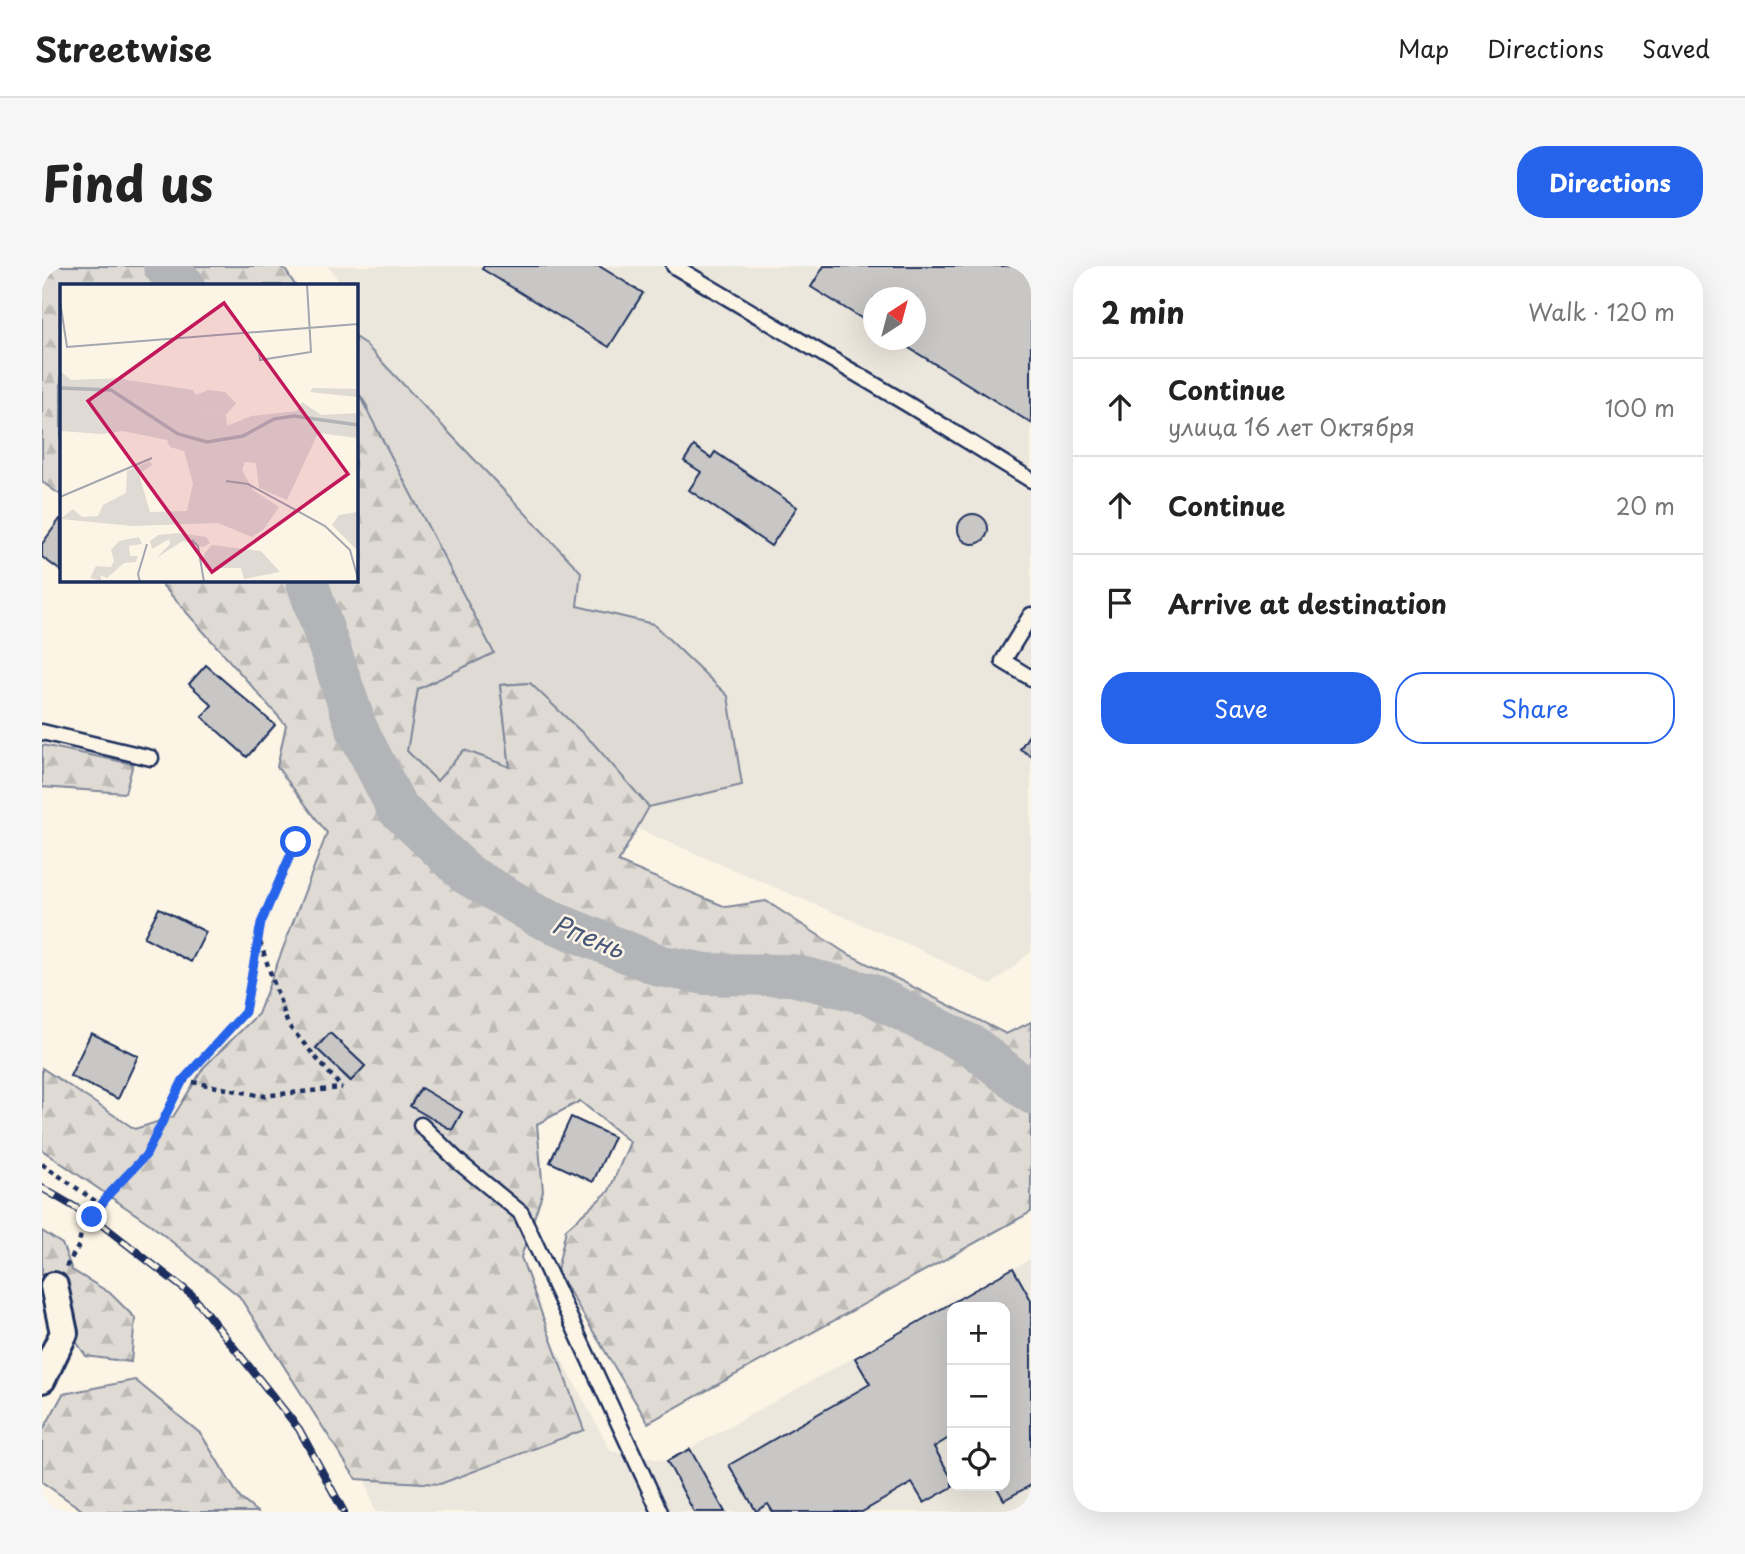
<!DOCTYPE html>
<html lang="en">
<head>
<meta charset="utf-8">
<style>
	body { margin:0; font-family:"Playpen Sans",sans-serif; background:#f6f6f6; color:#222 }
	.controls { position:absolute; right:21px; bottom:21px; display:grid; overflow:hidden; border-radius:14px; box-shadow:0 7px 28px #0002 }
	.controls button { width:63px; height:63px; display:grid; place-items:center; padding:0; border:0; border-bottom:2px solid #e0e0e0; background:#fff; color:#222; font:35px sans-serif }
	.compass { position:absolute; left:821px; top:21px; width:63px; height:63px; border-radius:50%; background:#fff; box-shadow:0 7px 28px #0002; rotate:36deg }
	.stop { position:absolute; width:21px; height:21px; margin:-16px; border:5px solid #2563eb; border-radius:50%; background:#fff }
	.stop.end { background:#2563eb; border-color:#fff; box-shadow:0 2px 7px #0008 }
	.list { margin:0; padding:0; list-style:none }
	h2 { display:flex; justify-content:space-between; align-items:center; height:91px; margin:0; padding:0 28px; font-size:30px }
	h2 small { font-size:23px; font-weight:400; color:#767676 }
	.list li { display:grid; grid-template-columns:46px 1fr auto; gap:21px; align-items:center; box-sizing:border-box; height:98px; padding:0 28px; border-top:2px solid #e0e0e0 }
	.list b { display:block; font-size:26px; white-space:nowrap }
	.list p { margin:0; font-size:23px; white-space:nowrap; color:#767676 }
	.list em { font-size:23px; font-style:normal; color:#767676 }
	.actions { display:flex; gap:14px; padding:21px 28px }
	.actions a { flex:1; padding:16px 0; border:2px solid #2563eb; border-radius:28px; text-align:center; font-size:24px; color:#2563eb }
	.actions .main { background:#2563eb; color:#fff }
	.icon { flex:none; width:38px; height:38px; fill:none; stroke:currentColor; stroke-width:2; stroke-linecap:round; stroke-linejoin:round }
	.map { position:relative; flex:none; width:989px; height:1246px; overflow:hidden; border-radius:28px }
	header { display:flex; align-items:center; gap:42px; box-sizing:border-box; height:98px; padding:0 35px; background:#fff; border-bottom:2px solid #e0e0e0 }
	header strong { font-size:33px }
	nav { display:flex; gap:38px; margin-inline-start:auto; font-size:24px }
	.intro { display:flex; align-items:center; justify-content:space-between; box-sizing:border-box; height:168px; padding:0 42px }
	h1 { margin:0; font-size:49px }
	.button { padding:18px 32px; border-radius:28px; background:#2563eb; color:#fff; font-size:24px; font-weight:700 }
	main { display:flex; gap:42px; padding:0 42px }
	aside { flex:1; background:#fff; border-radius:28px; box-shadow:0 7px 28px #0002 }
	.map>svg:first-child { display:block }
	.built { fill:#ece7dc; fill-rule:evenodd }
	.green { fill:#dfdbd4; stroke:#7d8599; stroke-width:2 }
	.forest { fill:url(#forest-firs); stroke:#7d8599; stroke-width:2; fill-rule:evenodd }
	.lines { fill:none; stroke-linecap:round; stroke-linejoin:round }
	.river { stroke:#b2b4b8; stroke-width:42 }
	.building { fill:#c8c7c6; stroke:#1b2f5e; stroke-width:2 }
	.lane-casing { stroke:#1b2f5e; stroke-width:19 }
	.street-casing { stroke:#1b2f5e; stroke-width:32 }
	.path { stroke:#1b2f5e; stroke-width:4.5; stroke-dasharray:5 5; stroke-linecap:butt }
	.lane { stroke:#fcf5e5; stroke-width:14 }
	.street { stroke:#fcf5e5; stroke-width:26 }
	.rail-casing { stroke:#1b2f5e; stroke-width:8 }
	.rail { stroke:#fcf5e5; stroke-width:5; stroke-dasharray:16; stroke-linecap:butt }
	.route { stroke:#2563eb; stroke-width:9 }
	.labels { text-anchor:middle; stroke-width:5; stroke-linejoin:round; paint-order:stroke }
	.water-label { font-size:26px; font-style:italic; fill:#485779; stroke:#fcf5e5 }
	.inset-river { fill:none; stroke:#b2b4b8; stroke-width:3.5 }
	.inset-road { fill:none; stroke:#a2a6af; stroke-width:2 }
	.view { fill:#c2185b; fill-opacity:0.15; stroke:#c2185b; stroke-width:3.5 }
	.inset-edge { fill:none; stroke:#1b2f5e; stroke-width:3.5 }
</style>
</head>
<body>
<header>
<strong>Streetwise</strong>
<nav><a>Map</a><a>Directions</a><a>Saved</a></nav>
</header>
<div class="intro"><h1>Find us</h1><a class="button">Directions</a></div>
<main>
<div class="map">
<svg width="989" height="1246" viewBox="0 0 989 1246">
	<defs>
		<pattern id="forest-firs" width="22" height="20" patternUnits="userSpaceOnUse" patternTransform="scale(1.75)"><rect width="22" height="20" fill="#dfdbd4"/><path d="M5 1l3.5 6h-7zM16 11l3.5 6h-7z" fill="#bfbcb8"/></pattern>
	</defs>
	<rect width="100%" height="100%" fill="#fcf5e5"/>
	<filter id="ink" filterUnits="userSpaceOnUse"><feTurbulence type="fractalNoise" baseFrequency=".0143" numOctaves="2"/><feDisplacementMap in="SourceGraphic" scale="14" xChannelSelector="R" yChannelSelector="G"/><feConvolveMatrix kernelMatrix="1 2 1 2 8 2 1 2 1" color-interpolation-filters="sRGB"/></filter>
	<g filter="url(#ink)">
		<g class="built">
			<path d="M286,0H989V686L949,719L879,684L568,551L417,417L313,195V19H297V15ZM832,32H874V74H832Z"/>
			<path d="M989,993V1246H333L323,1213L496,1049L569,1185L625,1195ZM910,1041H963V1220H910Z"/>
		</g>
		<polygon class="green" points="313,71 323,78 539,306 535,340 611,358 686,430 700,519 607,541 488,417 458,419 468,501 395,515 364,484 376,423 325,140 313,121"/>
		<g class="forest">
			<polygon points="0,0 238,0 244,5 253,19 19,19 19,229 0,216"/>
			<path d="M313,121L452,387L376,423L365,485L395,515L422,484L468,501L458,419L488,417L551,477L607,541L576,596L684,641L724,635L802,686L964,768L989,756V946L606,1157L515,1005L524,963L567,925L588,876L538,835L495,858L501,925L479,991L542,1164L398,1218L314,1213L197,1030L108,958L0,884V802L93,863L131,851L162,801L216,748L285,567L235,501L244,459L115,313H313ZM288,767L323,800L308,815L274,782ZM378,822L420,846L410,864L369,840Z"/>
			<polygon points="0,479 91,498 83,527 0,521"/>
			<polygon points="0,965 20,978 30,1004 68,1027 93,1052 89,1096 44,1090 21,1056 8,1018 0,1013"/>
			<polygon points="93,1114 159,1168 198,1232 215,1246 43,1246 0,1216 0,1166 21,1128"/>
		</g>
		<g class="lines">
			<g class="river">
				<polyline points="122,0 142,19"/>
				<polyline points="264,313 315,463 355,542 426,609 496,650 619,700 664,708 750,709 828,728 932,781 989,827"/>
			</g>
		</g>
		<g class="building">
			<polygon points="442,0 557,0 601,27 567,81 440,3"/>
			<polygon points="782,0 989,0 989,157 854,74 874,74 874,32 832,32 832,60 769,21"/>
			<polygon points="652,180 669,192 673,186 755,241 729,280 647,224 659,206 642,195"/>
			<circle cx="931" cy="263" r="15"/>
			<polygon points="18,253 19,254 19,305 0,291 0,278"/>
			<polygon points="164,399 233,459 205,491 160,451 170,439 147,418"/>
			<polygon points="989,466 989,490 978,483"/>
			<polygon points="117,642 164,666 149,696 102,671"/>
			<polygon points="49,767 96,790 76,833 28,810"/>
			<polygon points="288,767 323,800 309,815 274,782"/>
			<polygon points="379,822 420,846 410,864 368,840"/>
			<polygon points="529,851 572,871 551,916 508,896"/>
			<polygon points="971,1002 989,1034 989,1219 962,1234 954,1220 963,1220 963,1041 910,1041 910,1170 892,1181 910,1213 910,1220 912,1220 882,1237 870,1217 820,1246 731,1246 726,1238 714,1245 687,1199 828,1118 813,1092"/>
			<polygon points="648,1183 683,1246 652,1246 625,1195"/>
		</g>
		<g class="lines">
			<defs>
				<g id="lane">
					<polyline points="632,0 867,139 989,214"/>
					<polyline points="989,349 961,395 989,412"/>
					<polyline points="0,466 109,492"/>
					<polyline points="379,859 418,897 479,947 618,1246"/>
				</g>
				<polyline id="street" points="0,1113 22,1067 12,1020"/>
			</defs>
			<use href="#lane" class="lane-casing"/>
			<use href="#street" class="street-casing"/>
			<g class="path">
				<polyline points="218,676 246,759 300,822"/>
				<polyline points="141,814 220,830 300,822"/>
				<polyline points="0,898 59,939"/>
				<polyline points="24,1001 36,981 40,964 68,927 104,889 141,814 203,746 219,658 254,576"/>
			</g>
			<use href="#lane" class="lane"/>
			<use href="#street" class="street"/>
			<defs>
				<polyline id="rail" points="0,922 50,951 150,1029 257,1163 302,1246"/>
			</defs>
			<use href="#rail" class="rail-casing"/>
			<use href="#rail" class="rail"/>
		</g>
	</g>
	<g class="lines" filter="url(#ink)">
		<polyline class="route" points="50,951 68,927 104,889 141,814 203,746 219,657 254,576"/>
	</g>
	<g class="labels">
		<g class="water-label">
			<text transform="translate(546 671) rotate(22)" y="9">Рпень</text>
		</g>
	</g>
	<g transform="translate(18 18)">
		<rect width="298" height="298" fill="#fcf5e5"/>
		<path d="M68,96L133,106L136,111L148,106L165,108L176,119L166,131L137,126L142,139L134,149L127,148L122,138L128,125ZM297,228H298L297,266L272,241L279,231ZM79,253L82,260L69,262L70,272H78L76,278L64,279L47,294L40,291L42,297L30,294L36,282L51,283L54,277L51,266L59,257Z" fill="#dfdbd4"/>
		<path d="M0,87L11,96L62,94L87,104L129,125L122,138L127,147L133,149L134,142L142,139L133,129L137,126L166,131L167,142L191,132L237,127L242,118L261,131L297,129V154L258,149L227,216L199,204L196,179L185,178L182,186L193,206L219,223L204,245L192,253L158,239L73,242L0,235L13,225L22,233L38,232L43,221L66,209L67,187L90,177L92,181L79,190L90,228L127,227L133,199L124,167L110,163L107,156L63,147L43,150L0,147ZM253,104L297,105V113L250,108ZM118,249L146,253L150,259L143,263L123,257L96,274L110,260L109,255L92,265L90,257L98,251ZM152,261L201,267L220,288L184,295L181,284H145L144,270Z" fill="#dfdbd4"/>
		<path class="inset-river" d="M0,104L51,106L118,150L147,158L183,152L214,135L234,132L298,141"/>
		<path class="inset-road" d="M0,17L7,63L298,40M199,65L200,76L251,68L247,0M166,197L188,200L265,242L290,266L298,295M0,213L92,174M132,256L138,262L144,298M80,298L78,290L87,260"/>
		<path class="view" d="M164,19L288,190L152,288L28,117Z"/>
		<rect width="298" height="298" class="inset-edge"/>
	</g>
</svg>
<div class="controls">
<button>+</button>
<button>−</button>
<button><svg class="icon" aria-label="locate" viewBox="0 0 24 24"><circle cx="12" cy="12" r="6"/><path d="M12 2v4M12 18v4M2 12h4M18 12h4"/></svg></button>
</div>
<svg class="compass" viewBox="-18 -18 36 36"><path d="M0-13l5 13h-10z" fill="#e53935"/><path d="M0 13l5-13h-10z" fill="#767676"/></svg>
<div class="stop" style="left:254px;top:576px"></div>
<div class="stop end" style="left:50px;top:951px"></div>
</div>
<aside>
<h2>2 min<small>Walk · 120 m</small></h2>
<ul class="list">
<li><svg class="icon" aria-label="ahead" viewBox="0 0 24 24"><path d="M12 20V5M6 11l6-6 6 6"/></svg><div><b>Continue</b><p>улица 16 лет Октября</p></div><em>100 m</em></li>
<li><svg class="icon" aria-label="ahead" viewBox="0 0 24 24"><path d="M12 20V5M6 11l6-6 6 6"/></svg><div><b>Continue</b></div><em>20 m</em></li>
<li><svg class="icon" aria-label="arrive" viewBox="0 0 24 24"><path d="M6 21V4h12l-3 4 3 4H6"/></svg><div><b>Arrive at destination</b></div></li>
</ul>
<div class="actions"><a class="main">Save</a><a>Share</a></div>
</aside>
</main>
</body>
</html>
